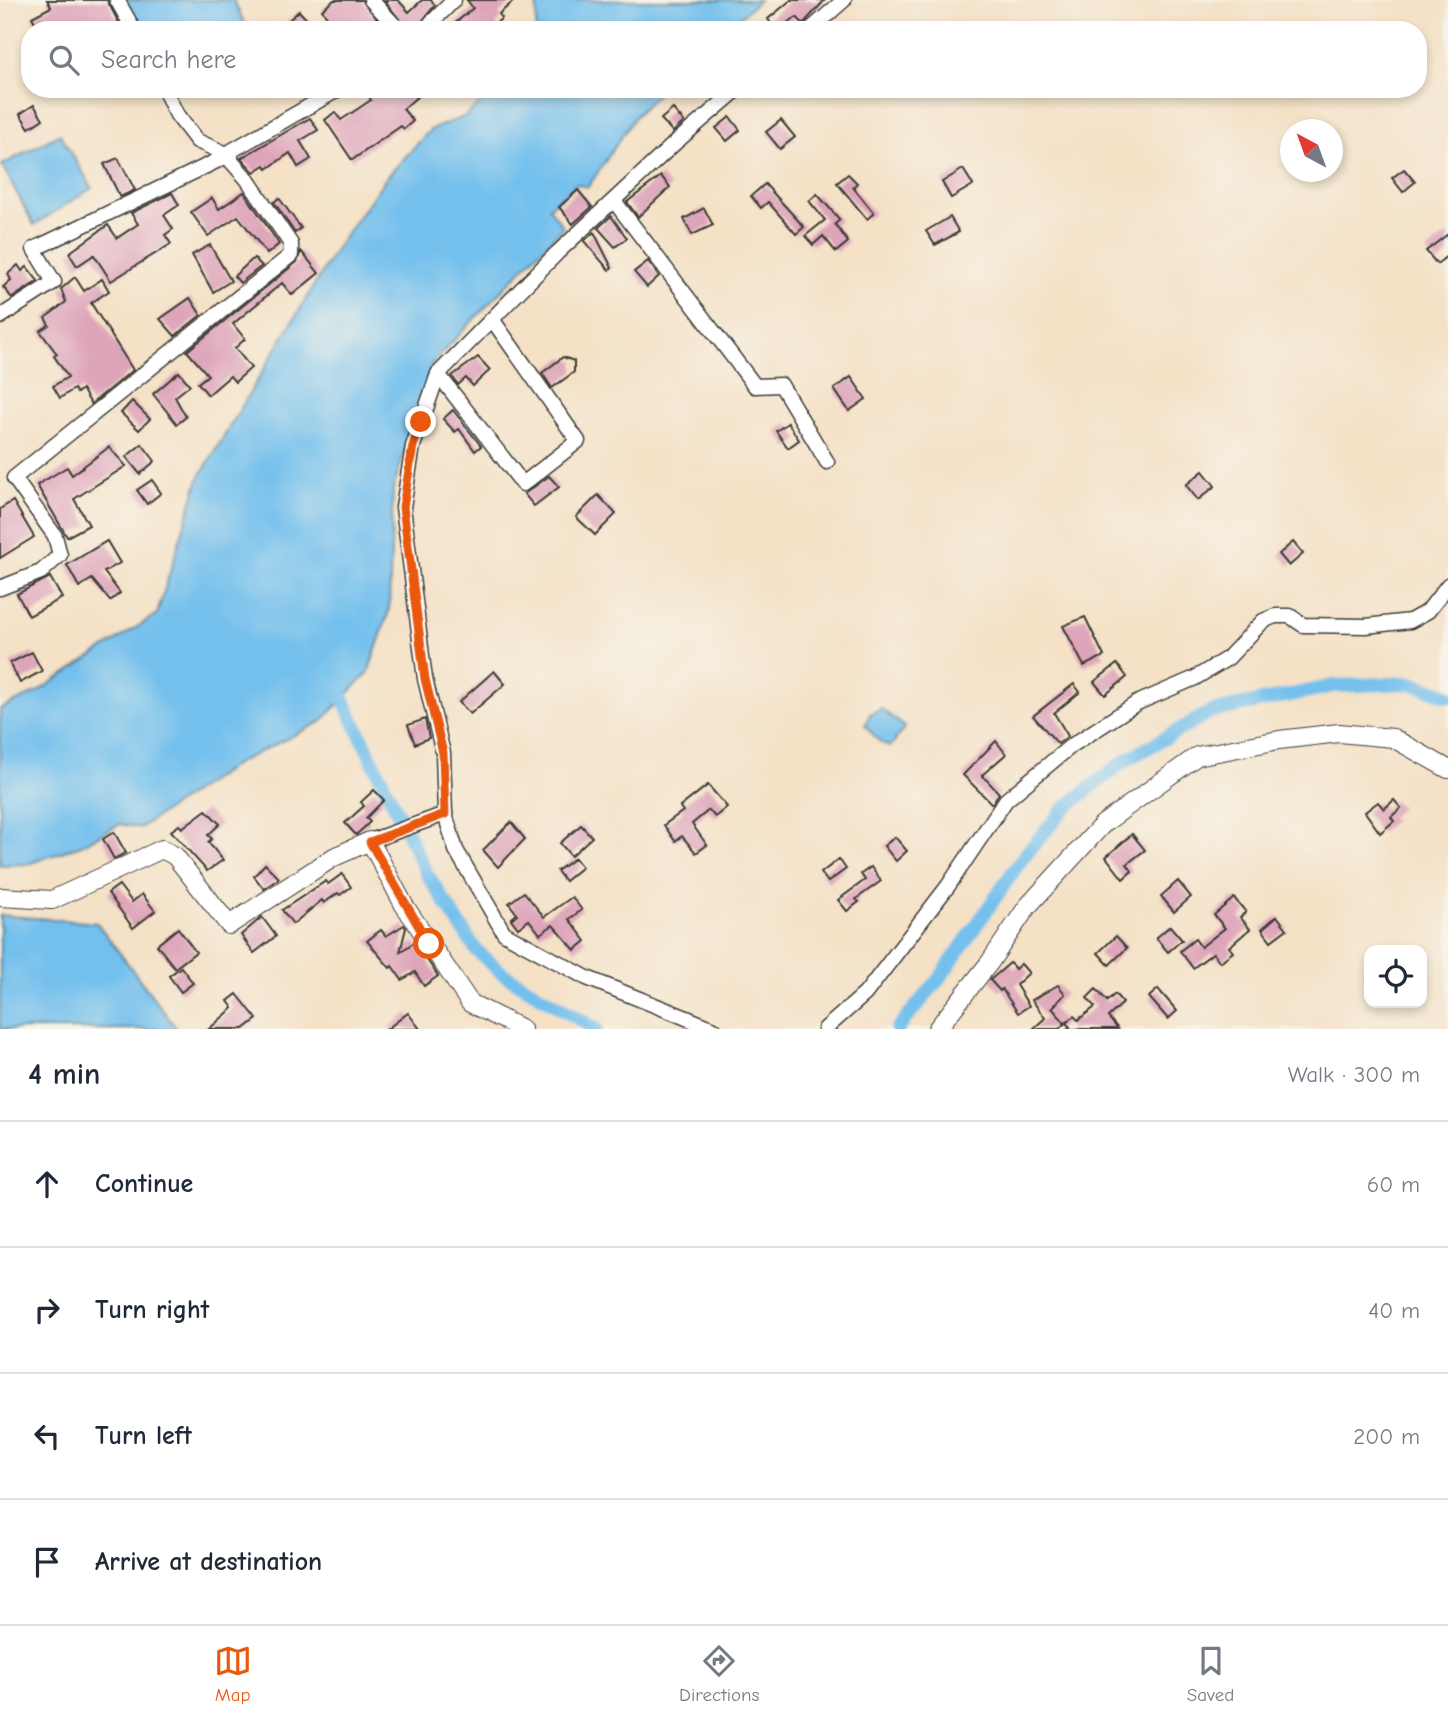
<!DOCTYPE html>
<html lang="en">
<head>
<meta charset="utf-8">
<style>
	body { margin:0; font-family:"Comic Neue",sans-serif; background:#f2f2f3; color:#1f2937 }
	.controls { position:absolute; right:21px; bottom:21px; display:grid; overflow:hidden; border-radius:14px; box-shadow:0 4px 10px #0003 }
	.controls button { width:63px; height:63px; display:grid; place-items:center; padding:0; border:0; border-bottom:2px solid #e0e1e3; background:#fff; color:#1f2937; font:35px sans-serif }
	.compass { position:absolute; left:1280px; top:119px; width:63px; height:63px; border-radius:50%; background:#fff; box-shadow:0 4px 10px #0003; rotate:319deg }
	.stop { position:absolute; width:21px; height:21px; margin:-16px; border:5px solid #ea580c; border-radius:50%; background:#fff }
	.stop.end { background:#ea580c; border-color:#fff; box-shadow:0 2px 7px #0008 }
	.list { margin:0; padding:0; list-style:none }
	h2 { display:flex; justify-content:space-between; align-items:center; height:91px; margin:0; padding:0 28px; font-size:30px }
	h2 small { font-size:23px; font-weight:400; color:#747a83 }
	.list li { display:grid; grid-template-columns:46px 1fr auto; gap:21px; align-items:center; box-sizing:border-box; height:126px; padding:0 28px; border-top:2px solid #e0e1e3 }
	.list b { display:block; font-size:26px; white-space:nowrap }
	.list em { font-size:23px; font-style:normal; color:#747a83 }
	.icon { flex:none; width:38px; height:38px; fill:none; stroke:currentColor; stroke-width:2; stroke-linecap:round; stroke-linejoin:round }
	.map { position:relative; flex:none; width:1448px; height:1029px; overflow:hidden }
	.search { position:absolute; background:#fff; box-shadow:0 4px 10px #0003; left:21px; right:21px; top:21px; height:77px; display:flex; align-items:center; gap:18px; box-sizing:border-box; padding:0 24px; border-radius:28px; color:#747a83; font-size:26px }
	.sheet { height:595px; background:#fff }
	nav { display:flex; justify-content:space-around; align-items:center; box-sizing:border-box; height:98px; border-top:2px solid #e0e1e3; background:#fff; font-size:19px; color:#747a83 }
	nav a { display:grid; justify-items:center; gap:4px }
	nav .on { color:#ea580c }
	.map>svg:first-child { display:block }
	.water { fill:#73c0ed; stroke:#486e84; stroke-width:2 }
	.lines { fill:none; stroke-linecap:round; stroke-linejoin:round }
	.canal { stroke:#73c0ed; stroke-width:14 }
	.building { fill:#dea5ba }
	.minor-casing { stroke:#3c3a36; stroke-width:17 }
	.tertiary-casing { stroke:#3c3a36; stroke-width:20 }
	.minor { stroke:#fff; stroke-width:14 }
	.tertiary { stroke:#fff; stroke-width:18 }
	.route { stroke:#ea580c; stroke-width:9 }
</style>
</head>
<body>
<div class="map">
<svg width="1448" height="1029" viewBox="0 0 1448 1029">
	<rect width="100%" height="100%" fill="#f7f3e8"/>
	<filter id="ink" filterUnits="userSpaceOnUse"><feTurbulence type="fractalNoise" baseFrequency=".0143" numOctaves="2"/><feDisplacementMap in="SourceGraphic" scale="14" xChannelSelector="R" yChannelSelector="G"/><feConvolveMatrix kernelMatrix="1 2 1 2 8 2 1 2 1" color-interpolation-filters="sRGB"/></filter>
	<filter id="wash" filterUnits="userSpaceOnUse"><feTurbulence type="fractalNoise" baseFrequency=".00686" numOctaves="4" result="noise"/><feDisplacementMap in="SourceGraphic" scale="28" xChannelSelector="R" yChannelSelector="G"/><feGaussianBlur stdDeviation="1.57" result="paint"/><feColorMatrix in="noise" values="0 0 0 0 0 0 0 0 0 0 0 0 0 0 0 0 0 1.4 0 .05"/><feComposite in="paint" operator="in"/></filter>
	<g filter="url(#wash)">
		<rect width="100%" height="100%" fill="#f4e1c6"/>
		<g class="water">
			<polygon points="120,0 233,0 248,30 137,30"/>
			<polygon points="537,0 759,0 726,30 536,30"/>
			<polygon points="495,89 662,89 636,115 588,187 577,184 549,207 563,227 432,363 393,489 389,611 368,673 321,722 239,762 140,828 120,824 81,845 28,864 0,865 0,709 37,692 157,614 199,478 337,247 386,178 430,130 466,116"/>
			<polygon points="60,134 92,188 34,225 2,165"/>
			<polygon points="881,709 905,727 890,747 880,742 865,725 870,714"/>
			<polygon points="0,915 97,923 177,1029 0,1029"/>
		</g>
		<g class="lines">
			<g class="canal">
				<polyline points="335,682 427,874 476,950 502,973 596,1029"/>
				<polyline points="897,1029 940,978 1024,856 1066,807 1123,762 1210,712 1334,686 1411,683 1448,696"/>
			</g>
		</g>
		<g id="blocks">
			<g class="building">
				<polygon points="47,0 107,0 119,23 114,26 116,30 39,30 32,17 51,7"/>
				<polygon points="334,0 362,0 386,30 337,30 322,10"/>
				<polygon points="384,0 398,0 409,12 422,0 431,0 435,5 415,30 408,30"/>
				<polygon points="467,0 515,0 499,14 502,18 495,24 500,30 438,30 443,25 447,30 473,8"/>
				<polygon points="791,0 825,0 803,24 797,17 775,30 768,19"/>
				<polygon points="299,11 311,24 305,30 278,30"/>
				<polygon points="364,89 426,89 403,109 413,121 404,129 401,126 352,160 325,120 335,112 341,120 371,100"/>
				<polygon points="34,105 43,119 29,128 20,114"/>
				<polygon points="673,109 684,122 673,132 661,119"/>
				<polygon points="730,117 740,130 727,141 716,128"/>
				<polygon points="310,118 318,130 300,141 311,159 298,167 290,153 267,169 265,165 254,172 241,158"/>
				<polygon points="781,120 795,137 780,149 766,132"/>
				<polygon points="118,158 135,190 120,197 104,164"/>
				<polygon points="963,169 973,185 951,198 942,182"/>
				<polygon points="1404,169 1415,182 1403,192 1392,178"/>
				<polygon points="848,174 857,183 853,187 874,213 867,219 837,183"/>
				<polygon points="661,176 670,187 638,217 627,202"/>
				<polygon points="765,184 804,227 796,234 768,202 761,208 751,196"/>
				<polygon points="578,190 592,207 573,224 559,207"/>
				<polygon points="244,192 279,244 267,254 238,216 208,236 191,212 212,198 219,209"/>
				<polygon points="172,193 179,205 164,215 173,229 165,235 171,244 111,281 94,255 77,266 69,253 108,225 117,238 138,224 131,213"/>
				<polygon points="817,194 840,220 835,224 848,242 836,252 823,236 813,245 805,236 825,220 809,201"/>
				<polygon points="279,198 301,228 295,233 274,202"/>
				<polygon points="704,208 713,225 692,235 684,219"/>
				<polygon points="611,216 627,238 615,247 598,228"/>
				<polygon points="950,217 959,232 935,245 926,231"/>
				<polygon points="594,232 612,268 609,270 584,241"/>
				<polygon points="1448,234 1448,255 1437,264 1426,251"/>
				<polygon points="210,245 231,281 213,292 192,255"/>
				<polygon points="301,251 319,273 292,295 282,283 233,324 245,339 235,348 251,368 235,382 230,376 208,395 198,383 208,375 187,351 297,262"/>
				<polygon points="254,258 262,266 240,283 234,276"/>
				<polygon points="648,261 659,276 647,287 634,272"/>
				<polygon points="18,265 22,271 27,267 38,281 12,298 3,287 11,280 8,274"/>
				<polygon points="75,277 84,291 102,279 109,291 91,303 133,370 91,404 82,389 77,393 74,389 60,398 53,386 68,377 54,356 57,354 40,331 49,325 45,318 66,302 61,289"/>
				<polygon points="190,298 201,315 175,336 160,319"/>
				<polygon points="478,357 490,370 473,386 466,378 458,385 452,376"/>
				<polygon points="563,357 574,361 574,372 552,388 542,373"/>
				<polygon points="179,372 190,385 175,397 186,417 177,424 153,394"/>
				<polygon points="851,377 866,399 849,411 834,389"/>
				<polygon points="132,401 150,419 139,430 121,413"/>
				<polygon points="453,410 481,446 475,451 459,429 455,432 443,419"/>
				<polygon points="788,423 799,440 788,448 776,431"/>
				<polygon points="142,444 155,461 140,474 126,457"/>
				<polygon points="109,447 126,466 74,499 89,525 67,537 37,485 67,467 72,475"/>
				<polygon points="1203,471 1215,486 1198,500 1186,485"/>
				<polygon points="549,476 559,487 534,506 524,494"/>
				<polygon points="152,480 161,493 147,504 137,490"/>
				<polygon points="598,495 616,514 595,535 576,517"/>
				<polygon points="13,501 34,537 0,558 0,509"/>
				<polygon points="107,541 120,563 104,572 120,593 110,601 92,579 79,587 67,565"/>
				<polygon points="1293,542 1303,554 1289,566 1279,554"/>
				<polygon points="50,577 62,598 29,616 17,594"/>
				<polygon points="1085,617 1104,656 1084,666 1063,626"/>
				<polygon points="32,652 42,671 20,683 10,663"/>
				<polygon points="1117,664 1127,677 1105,695 1094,682"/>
				<polygon points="494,671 505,684 470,714 459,702"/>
				<polygon points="1074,684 1080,692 1054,713 1068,736 1058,744 1033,716"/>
				<polygon points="425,719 429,738 415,744 408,725"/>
				<polygon points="996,741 1006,754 982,775 999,793 992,804 963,775"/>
				<polygon points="708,785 727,807 715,817 709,810 692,824 707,845 696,853 682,836 675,841 664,825 683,811 680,807"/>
				<polygon points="374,790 384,800 366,818 370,822 356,835 345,823 364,806 361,802"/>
				<polygon points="1394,800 1401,808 1391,817 1394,821 1380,833 1365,812 1378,802 1384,809"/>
				<polygon points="206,810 220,824 208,835 212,839 208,842 223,860 207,871 171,831 179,825 182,828"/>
				<polygon points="511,822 525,839 498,867 483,850"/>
				<polygon points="581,825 592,837 571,856 560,843"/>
				<polygon points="114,832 126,853 114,859 103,839"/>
				<polygon points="1132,834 1145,850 1127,864 1132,871 1123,879 1106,857"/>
				<polygon points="895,837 907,851 896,861 884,846"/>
				<polygon points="575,858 582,867 565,881 557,871"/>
				<polygon points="839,859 846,869 828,882 821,873"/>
				<polygon points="265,864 279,878 264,889 254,876"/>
				<polygon points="871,867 881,881 856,899 859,902 847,911 838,900 865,880 861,874"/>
				<polygon points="342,874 351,887 340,895 338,893 324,903 322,900 293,924 282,910 326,881 328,884"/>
				<polygon points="1178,881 1191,897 1174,912 1161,896"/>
				<polygon points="119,885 132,902 142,894 155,911 133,928 108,893"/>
				<polygon points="524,892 544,917 572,897 582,910 569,919 586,941 575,950 553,925 540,934 529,920 518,928 511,919 517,914 509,903"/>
				<polygon points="1234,898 1246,912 1240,917 1250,929 1229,947 1233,952 1220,962 1213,953 1193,968 1180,951 1195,939 1201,947 1225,928 1214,915"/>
				<polygon points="1277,916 1287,929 1271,941 1262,929"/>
				<polygon points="262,917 276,936 254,953 241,935"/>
				<polygon points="404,925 406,928 400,952 415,942 438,976 424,986 415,972 402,980 392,966 390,968 367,941 381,930 386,936"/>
				<polygon points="1170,926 1182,940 1168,952 1156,938"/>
				<polygon points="178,928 196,952 175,968 157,945"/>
				<polygon points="1116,936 1127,948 1109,965 1098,953"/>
				<polygon points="1010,963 1015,969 1021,964 1029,973 1016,985 1029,1006 1018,1013 1002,989 1000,991 990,980"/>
				<polygon points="181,967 193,983 181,992 169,976"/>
				<polygon points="1058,985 1065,994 1052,1008 1065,1023 1059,1029 1033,1029 1045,1018 1032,1000"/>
				<polygon points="1096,989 1107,1001 1115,994 1123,1003 1108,1017 1118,1029 1068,1029 1070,1027 1066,1023 1074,1016 1078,1020 1095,1007 1087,998"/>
				<polygon points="1158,989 1177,1011 1168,1019 1149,997"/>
				<polygon points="237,994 257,1019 244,1029 209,1029 233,1008 228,1001"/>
				<polygon points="408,1013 420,1029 387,1029"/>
			</g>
		</g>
	</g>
	<g filter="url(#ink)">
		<use href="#blocks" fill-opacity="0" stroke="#3c3a36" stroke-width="2"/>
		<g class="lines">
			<defs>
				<g id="minor">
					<polyline points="117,0 134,30"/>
					<polyline points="371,0 399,30"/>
					<polyline points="424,30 454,0"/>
					<polyline points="810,30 844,0"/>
					<polyline points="164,89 177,115 197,141 229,155"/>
					<polyline points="615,202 755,386 781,385 827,462"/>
					<polyline points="0,317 54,282 34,249 229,155"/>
					<polyline points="438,374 523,484 578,441 492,319"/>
					<polyline points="0,588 41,572 60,555 55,536 14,478 291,255 291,244 247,179 231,161 231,151 339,89"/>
					<polyline points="370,841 445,814"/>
					<polyline points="714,1029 587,978 504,933 456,850 445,814 443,753 425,679 403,507 413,446 438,374 557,253 676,142 738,89"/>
					<polyline points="825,1029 865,994 948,886 1006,800 1071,746 1137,703 1195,678 1228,658 1263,621 1275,616 1290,616 1303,625 1366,626 1410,621 1428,611 1448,585"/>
				</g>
				<g id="tertiary">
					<polyline points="0,897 52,900 162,849 175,856 229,925 334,857 370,841 404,905 470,1003 522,1029"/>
					<polyline points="937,1029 990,962 1027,907 1103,824 1197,756 1279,740 1339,733 1393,738 1448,769"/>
				</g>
			</defs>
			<use href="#minor" class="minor-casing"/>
			<use href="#tertiary" class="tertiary-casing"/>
			<use href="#minor" class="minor"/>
			<use href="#tertiary" class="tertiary"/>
		</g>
	</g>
	<g class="lines" filter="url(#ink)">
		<polyline class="route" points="421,422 413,446 403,507 425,679 443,753 445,814 370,842 429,944"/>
	</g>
</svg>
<div class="controls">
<button><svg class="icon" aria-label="locate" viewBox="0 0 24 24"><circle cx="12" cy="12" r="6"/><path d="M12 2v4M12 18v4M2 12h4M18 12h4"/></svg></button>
</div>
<svg class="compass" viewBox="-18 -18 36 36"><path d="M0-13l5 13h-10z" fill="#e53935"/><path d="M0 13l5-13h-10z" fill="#747a83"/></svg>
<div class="stop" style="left:429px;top:944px"></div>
<div class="stop end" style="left:421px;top:422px"></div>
<div class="search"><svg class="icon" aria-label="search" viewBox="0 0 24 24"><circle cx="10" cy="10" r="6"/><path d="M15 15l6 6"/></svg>Search here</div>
</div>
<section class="sheet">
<h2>4 min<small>Walk · 300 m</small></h2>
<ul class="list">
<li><svg class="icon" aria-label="ahead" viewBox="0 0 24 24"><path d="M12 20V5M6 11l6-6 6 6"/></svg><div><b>Continue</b></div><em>60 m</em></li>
<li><svg class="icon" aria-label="right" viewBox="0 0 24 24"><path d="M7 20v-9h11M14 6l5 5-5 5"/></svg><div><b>Turn right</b></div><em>40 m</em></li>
<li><svg class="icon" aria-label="left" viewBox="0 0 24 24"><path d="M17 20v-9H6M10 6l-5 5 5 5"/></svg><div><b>Turn left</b></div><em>200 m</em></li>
<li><svg class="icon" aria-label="arrive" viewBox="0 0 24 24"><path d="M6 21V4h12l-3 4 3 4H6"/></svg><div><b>Arrive at destination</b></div></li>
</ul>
</section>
<nav>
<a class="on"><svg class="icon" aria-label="map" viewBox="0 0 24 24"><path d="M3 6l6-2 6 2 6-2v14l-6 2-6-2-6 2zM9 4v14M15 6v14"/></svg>Map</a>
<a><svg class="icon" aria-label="directions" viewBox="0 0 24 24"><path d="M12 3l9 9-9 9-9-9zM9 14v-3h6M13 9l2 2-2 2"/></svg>Directions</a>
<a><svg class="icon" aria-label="saved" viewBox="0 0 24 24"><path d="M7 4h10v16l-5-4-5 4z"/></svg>Saved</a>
</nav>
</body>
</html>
